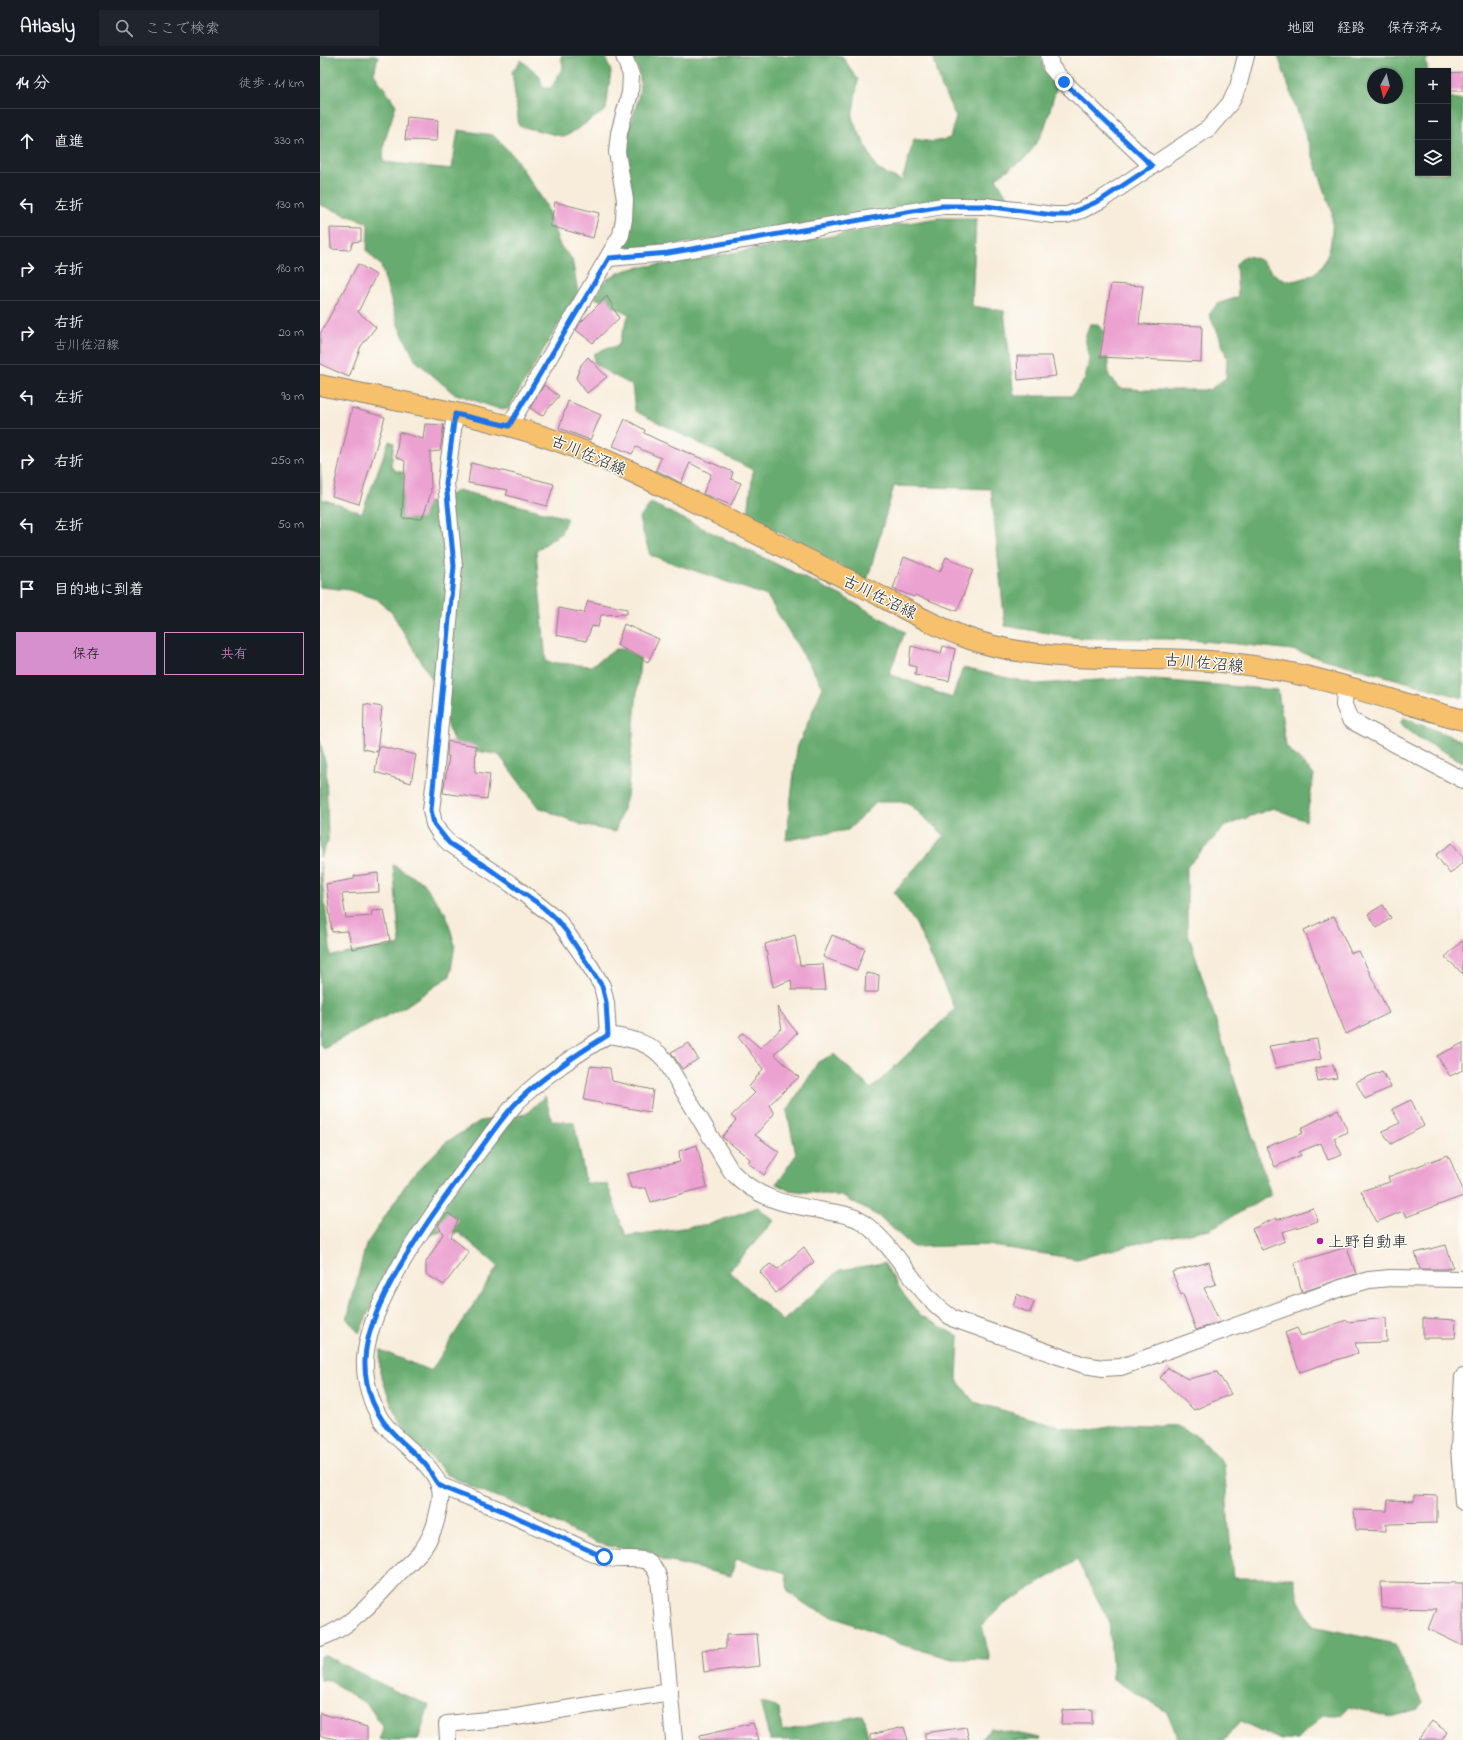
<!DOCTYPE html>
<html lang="ja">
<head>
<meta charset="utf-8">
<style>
	body { margin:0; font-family:"Indie Flower","Klee One",sans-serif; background:#20242c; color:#f1f3f6 }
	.controls { position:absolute; right:12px; top:12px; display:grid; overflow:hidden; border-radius:0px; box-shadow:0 1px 3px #0004 }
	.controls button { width:36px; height:36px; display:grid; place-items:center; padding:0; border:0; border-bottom:1px solid #363941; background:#171b24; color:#f1f3f6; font:20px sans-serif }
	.compass { position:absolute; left:1047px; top:12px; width:36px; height:36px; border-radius:50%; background:#171b24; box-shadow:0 1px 3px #0004; rotate:187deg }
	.stop { position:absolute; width:12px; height:12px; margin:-9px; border:3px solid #1a73e8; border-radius:50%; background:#fff }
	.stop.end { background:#1a73e8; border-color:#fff; box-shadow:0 1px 4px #0008 }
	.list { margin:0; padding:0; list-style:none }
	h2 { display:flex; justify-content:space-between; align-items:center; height:52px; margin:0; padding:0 16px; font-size:17px }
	h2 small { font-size:13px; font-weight:400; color:#9ea1a6 }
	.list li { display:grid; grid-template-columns:26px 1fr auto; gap:12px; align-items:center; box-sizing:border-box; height:64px; padding:0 16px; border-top:1px solid #363941 }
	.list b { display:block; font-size:15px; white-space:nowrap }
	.list p { margin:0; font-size:13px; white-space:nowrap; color:#9ea1a6 }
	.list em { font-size:13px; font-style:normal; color:#9ea1a6 }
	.actions { display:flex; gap:8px; padding:12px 16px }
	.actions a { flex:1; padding:9px 0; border:1px solid #d690ce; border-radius:0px; text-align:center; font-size:14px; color:#d690ce }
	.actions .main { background:#d690ce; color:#111 }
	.icon { flex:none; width:22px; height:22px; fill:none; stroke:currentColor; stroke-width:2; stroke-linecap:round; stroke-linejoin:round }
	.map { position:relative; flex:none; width:1143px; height:1684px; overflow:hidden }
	header { display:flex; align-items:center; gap:24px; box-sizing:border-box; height:56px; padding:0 20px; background:#171b24; border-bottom:1px solid #363941 }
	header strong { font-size:19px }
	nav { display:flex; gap:22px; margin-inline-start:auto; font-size:14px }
	.search { width:280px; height:36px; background:#20242c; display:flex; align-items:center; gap:10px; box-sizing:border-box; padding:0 14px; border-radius:0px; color:#9ea1a6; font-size:15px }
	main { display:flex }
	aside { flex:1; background:#171b24 }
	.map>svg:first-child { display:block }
	.forest { fill:#68ab70; stroke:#426446; fill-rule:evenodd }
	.building { fill:#eca2d1 }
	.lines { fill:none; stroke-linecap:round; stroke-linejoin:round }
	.minor-casing { stroke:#8a847c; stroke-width:18 }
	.major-casing { stroke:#8a847c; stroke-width:22 }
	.minor { stroke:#fff; stroke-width:16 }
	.major { stroke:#f7c06c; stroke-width:20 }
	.route { stroke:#1a73e8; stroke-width:5 }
	.poi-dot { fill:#b5179e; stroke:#fdfcf7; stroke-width:1.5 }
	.labels { text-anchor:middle; stroke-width:3; stroke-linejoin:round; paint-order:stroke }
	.street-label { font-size:16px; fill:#1c1c1c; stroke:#fdfcf7 }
	.poi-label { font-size:16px; fill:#1c1c1c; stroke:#fdfcf7; text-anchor:start }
</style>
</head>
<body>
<header>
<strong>Atlasly</strong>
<div class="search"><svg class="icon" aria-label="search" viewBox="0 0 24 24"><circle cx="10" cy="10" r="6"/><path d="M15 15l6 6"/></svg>ここで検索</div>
<nav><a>地図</a><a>経路</a><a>保存済み</a></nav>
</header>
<main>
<aside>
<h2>14 分<small>徒歩 · 1.1 km</small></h2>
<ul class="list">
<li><svg class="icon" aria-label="ahead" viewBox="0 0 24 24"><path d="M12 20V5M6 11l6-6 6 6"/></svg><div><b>直進</b></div><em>330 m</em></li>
<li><svg class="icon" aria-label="left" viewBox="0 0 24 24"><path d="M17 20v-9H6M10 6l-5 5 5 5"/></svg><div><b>左折</b></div><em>130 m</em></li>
<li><svg class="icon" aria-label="right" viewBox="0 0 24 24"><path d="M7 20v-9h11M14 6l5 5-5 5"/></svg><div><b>右折</b></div><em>180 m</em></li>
<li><svg class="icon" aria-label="right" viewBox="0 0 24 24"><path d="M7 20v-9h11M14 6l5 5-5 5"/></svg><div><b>右折</b><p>古川佐沼線</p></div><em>20 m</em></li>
<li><svg class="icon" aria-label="left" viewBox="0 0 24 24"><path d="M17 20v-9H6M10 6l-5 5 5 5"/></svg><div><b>左折</b></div><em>90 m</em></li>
<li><svg class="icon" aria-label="right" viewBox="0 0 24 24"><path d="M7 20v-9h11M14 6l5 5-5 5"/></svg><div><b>右折</b></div><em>250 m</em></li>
<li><svg class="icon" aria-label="left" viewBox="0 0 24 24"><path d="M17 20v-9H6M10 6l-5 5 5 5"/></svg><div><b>左折</b></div><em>50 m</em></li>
<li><svg class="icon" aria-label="arrive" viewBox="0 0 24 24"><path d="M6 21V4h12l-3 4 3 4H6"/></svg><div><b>目的地に到着</b></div></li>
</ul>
<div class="actions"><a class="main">保存</a><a>共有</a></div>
</aside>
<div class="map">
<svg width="1143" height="1684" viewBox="0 0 1143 1684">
	<rect width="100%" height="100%" fill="#fdfcf7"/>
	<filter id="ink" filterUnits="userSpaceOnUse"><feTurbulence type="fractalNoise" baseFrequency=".025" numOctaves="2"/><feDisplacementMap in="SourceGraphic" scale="8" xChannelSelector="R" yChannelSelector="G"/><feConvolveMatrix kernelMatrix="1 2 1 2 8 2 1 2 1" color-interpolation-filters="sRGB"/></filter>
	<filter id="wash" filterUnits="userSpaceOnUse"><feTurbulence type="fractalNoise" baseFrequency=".012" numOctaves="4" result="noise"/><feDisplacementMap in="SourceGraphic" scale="16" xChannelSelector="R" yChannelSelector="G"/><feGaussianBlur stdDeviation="0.9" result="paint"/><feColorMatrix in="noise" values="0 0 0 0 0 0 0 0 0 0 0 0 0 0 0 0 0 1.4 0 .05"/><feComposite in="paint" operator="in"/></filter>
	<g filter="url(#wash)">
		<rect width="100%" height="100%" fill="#f8eddb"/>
		<g class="forest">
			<polygon points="0,0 58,0 54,18 76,49 64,87 63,106 132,113 138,74 173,79 193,99 225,147 240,190 252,203 258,236 188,353 176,352 133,337 95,304 78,269 61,210 47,195 48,167 0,149"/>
			<polygon points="241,0 285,0 291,15 286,54 245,81 199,70 192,16 201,4 219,19 223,32 231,32 243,11"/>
			<path d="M312,0H522L538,24L532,62L557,113L582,125L594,83L613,86L630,82L636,61L622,32L613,0H721L723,12L737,30L724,74L708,100L676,122L689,144L663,143L346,190L303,193C318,156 305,132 305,96C305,73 319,52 320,29C321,19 317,9 312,0Z"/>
			<path d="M958,0H1110L1106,5L1108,15H1098V117H1128V41L1143,44V642L972,594L908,587L850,583L759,582L685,570L671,433L574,430L547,525L428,459L433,414L315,355L312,329L287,316L274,307V298L284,293L298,290L309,258L275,242C277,238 279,231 282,228C298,211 327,210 348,208L617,162H656L652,250L684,255L694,340H752L765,323L769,304L765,281L770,268H778L786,278L789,320L799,332L826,334H889L906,322L907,302L898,277L889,259L897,248L918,241L916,208L925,200C949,203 943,212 960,222C965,226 975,225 981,223C1012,216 1013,180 1012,155ZM1053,18H1077V42H1053Z"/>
			<polygon points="69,385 74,387 71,410 74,414 88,418 88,445 117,447 138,434 247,462 241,477 216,495 226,606 271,610 296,593 321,594 307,741 295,776 262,769 218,751 179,699 136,691 123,659 113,625 72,557 57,543 29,534 0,531 0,408 2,443 42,457"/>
			<polygon points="331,447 522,540 585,576 569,618 632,642 643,612 716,628 811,622 958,634 966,690 994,719 986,765 953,752 905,770 867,811 867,874 951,1139 890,1173 818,1187 757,1203 667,1189 593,1191 560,1161 521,1140 468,1134 456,1128 476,1099 467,1055 498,1006 514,998 551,1033 635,953 596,868 574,836 624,779 587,746 557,746 528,774 466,784 477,692 503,631 447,540 330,499 319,463"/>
			<polygon points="1084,662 1143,685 1143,706 1099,682 1080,668"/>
			<polygon points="0,685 6,709 8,785 0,802"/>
			<polygon points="0,805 11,900 80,889 73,809 102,826 126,858 135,889 130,920 86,950 3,992 0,989"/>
			<polygon points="225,1040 232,1065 254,1066 266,1127 287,1128 306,1180 390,1168 438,1151 454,1165 409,1215 463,1265 520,1214 564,1207 584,1239 599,1258 639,1281 637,1324 654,1346 738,1370 765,1375 807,1368 857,1370 879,1381 904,1408 913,1522 974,1522 979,1545 993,1570 1075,1588 1103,1646 1098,1654 1070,1661 1029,1651 1021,1659 1003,1659 978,1684 961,1684 920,1665 905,1684 859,1684 847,1656 793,1623 789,1565 757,1504 683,1549 662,1569 670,1604 632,1603 583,1589 485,1549 468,1536 466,1517 416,1503 411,1520 342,1504 327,1494 297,1492 277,1487 187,1444 167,1438 126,1418 86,1378 72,1350 60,1316 60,1294 111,1315 178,1210 139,1177 121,1176 88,1185 57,1238 39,1277 27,1263 46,1189 91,1121 125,1087 160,1065 206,1058"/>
			<polygon points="5,1599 79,1637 109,1649 98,1684 59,1684 63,1672 48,1649 10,1625 0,1624 0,1600"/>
			<polygon points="440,1646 459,1652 462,1675 543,1659 549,1684 450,1684"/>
			<polygon points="671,1672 720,1682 719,1684 660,1684"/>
		</g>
		<g id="blocks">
			<g class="building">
				<polygon points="1143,16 1143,35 1128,35 1128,17"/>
				<polygon points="87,61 118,64 117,85 85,84"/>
				<polygon points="235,146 279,157 273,182 230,170"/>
				<polygon points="10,172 41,173 41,185 33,186 30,194 11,193"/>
				<polygon points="38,208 56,219 38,256 56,271 41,290 29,321 0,308 0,278"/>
				<polygon points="791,228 823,230 819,268 882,270 881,306 780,301"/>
				<polygon points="287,240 299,262 273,287 256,274 260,267"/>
				<polygon points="697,300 732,300 736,320 698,324"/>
				<polygon points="268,301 287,321 267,337 256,322 261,309"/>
				<polygon points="224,329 239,340 222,360 210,352"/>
				<polygon points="248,345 281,359 270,384 239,372"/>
				<polygon points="32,352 65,361 39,448 12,440"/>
				<polygon points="305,363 325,374 324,377 338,384 413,416 411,423 421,427 411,449 383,438 391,418 370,407 361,427 336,414 341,402 316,391 312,398 293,390"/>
				<polygon points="105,368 124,369 120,395 110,396 111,437 102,463 82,462 85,405 76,401 79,376 103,383"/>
				<polygon points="151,407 234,428 227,450 186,439 188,434 148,427"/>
				<polygon points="584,501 620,516 626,501 653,514 637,555 595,539 594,541 573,533"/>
				<polygon points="268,545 307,553 307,558 281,559 278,571 272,570 266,585 236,579 239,552 264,557"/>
				<polygon points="304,568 339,583 328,606 297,589"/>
				<polygon points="591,590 621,598 623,590 635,593 629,625 595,619 596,611 589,609"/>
				<polygon points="44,648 62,651 57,696 43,693"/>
				<polygon points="128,685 156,690 155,716 170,718 167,743 123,737 129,700 127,700"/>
				<polygon points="59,690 96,699 91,727 55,716"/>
				<polygon points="1132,787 1143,801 1143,806 1130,818 1116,799"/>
				<polygon points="58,817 59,836 22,838 26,862 51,860 52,855 64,854 70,885 32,893 28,875 12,876 6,828 34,823 34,820"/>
				<polygon points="1063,849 1071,862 1057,872 1048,858"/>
				<polygon points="1014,860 1031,897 1039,895 1069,957 1026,978 984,874"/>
				<polygon points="475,879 480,909 503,908 506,934 472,934 471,924 453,931 445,888"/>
				<polygon points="512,879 545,893 537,914 503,901"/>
				<polygon points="1143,884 1143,918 1125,901"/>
				<polygon points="546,917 559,919 558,936 545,936"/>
				<polygon points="457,951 477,977 454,998 479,1021 449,1049 454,1058 435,1079 459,1096 444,1119 428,1107 430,1103 402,1081 416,1064 411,1060 435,1037 429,1031 443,1013 418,981 423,977 440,992 462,972"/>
				<polygon points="997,983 1001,1003 956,1012 949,990"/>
				<polygon points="369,987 378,1003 362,1013 351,996"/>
				<polygon points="1143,987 1143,1014 1130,1020 1117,1000"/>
				<polygon points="1013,1009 1017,1022 998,1025 995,1012"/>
				<polygon points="270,1010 290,1012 292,1025 333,1034 330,1056 264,1044"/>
				<polygon points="1062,1015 1071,1031 1045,1043 1036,1026"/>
				<polygon points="1091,1044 1104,1070 1071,1088 1062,1075 1080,1067 1072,1053"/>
				<polygon points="1018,1054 1028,1076 1014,1082 1022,1099 1008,1104 1001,1087 979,1096 981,1099 955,1111 946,1091 983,1077 981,1072"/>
				<polygon points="377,1089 387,1131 331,1146 326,1132 311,1132 307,1118 360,1106 359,1095"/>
				<polygon points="1128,1099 1143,1134 1143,1140 1086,1161 1083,1155 1057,1166 1041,1135 1070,1126 1068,1121"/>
				<polygon points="993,1152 998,1165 962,1176 965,1185 942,1194 932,1173 956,1162 957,1164"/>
				<polygon points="128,1157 138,1164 131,1181 149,1196 124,1229 106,1218 106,1206 123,1178 118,1169"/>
				<polygon points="1126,1189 1133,1211 1125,1213 1100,1213 1095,1197"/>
				<polygon points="484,1191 494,1206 456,1237 440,1216 450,1208 458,1213"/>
				<polygon points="1027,1191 1036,1218 982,1236 974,1207"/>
				<polygon points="889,1206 896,1228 884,1232 900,1266 876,1274 863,1238 861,1239 852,1216"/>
				<polygon points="697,1238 714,1246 710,1257 693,1250"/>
				<polygon points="1066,1262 1067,1286 1035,1287 1038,1297 980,1316 965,1277 977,1272 981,1280 1027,1264 1028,1266"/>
				<polygon points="1103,1262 1136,1264 1135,1282 1103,1282"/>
				<polygon points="848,1312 868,1323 897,1316 911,1338 874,1354 840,1322"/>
				<polygon points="1094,1439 1117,1440 1117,1467 1066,1468 1066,1475 1036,1474 1034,1454 1067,1455 1068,1444 1094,1445"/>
				<polygon points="1061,1526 1143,1527 1143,1590 1108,1573 1116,1553 1062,1552"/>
				<polygon points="437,1578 440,1610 384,1616 382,1594 406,1592 406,1579"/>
				<polygon points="772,1653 772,1668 741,1668 742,1654"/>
				<polygon points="0,1657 47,1671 47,1684 21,1684 0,1680"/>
				<polygon points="1112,1665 1127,1676 1122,1684 1098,1684"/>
				<polygon points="433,1667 439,1684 381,1684 380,1679"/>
				<polygon points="584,1671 588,1684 550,1684 550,1679"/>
				<polygon points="646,1671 649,1684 605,1684 605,1677"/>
			</g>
		</g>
	</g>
	<g filter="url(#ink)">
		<use href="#blocks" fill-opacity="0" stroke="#8a847c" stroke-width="1"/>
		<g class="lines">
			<defs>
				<g id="minor">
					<polyline points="729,0 731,11 744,26 832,110"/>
					<polyline points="289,202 348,197 623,150 665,150 733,159 747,159 762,154 781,144 889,72 911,46 918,31 926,0"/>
					<polyline points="135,358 126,427 134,510 115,723 111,754 114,768 120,778 129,787 191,828 237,863 270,910 282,930 286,947 288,979"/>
					<polyline points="189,370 301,179 304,163 305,144 297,96 299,77 310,37 311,19 304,0"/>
					<polyline points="1025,630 1024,649 1030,664 1143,724"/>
					<polyline points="1143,1321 1139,1392 1143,1446"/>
					<path d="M119,1429C153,1443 187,1456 220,1472C239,1480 264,1495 284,1501C308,1508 330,1492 339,1523L354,1684"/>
					<path d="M0,1582C32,1571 55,1543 77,1519C85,1511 94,1503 102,1494C110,1483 116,1469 118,1456C120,1448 122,1436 119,1429C110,1404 78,1387 62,1365C51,1349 44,1323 45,1303C49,1241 118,1150 155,1100C169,1082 182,1062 198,1045C224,1019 257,998 288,979C311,983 329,985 345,1004L411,1115C439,1144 465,1148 504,1155C516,1157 529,1158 539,1164C578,1189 594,1238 634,1263L764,1309L783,1312L801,1311L1021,1232L1049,1224L1070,1222L1143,1223"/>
					<polyline points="128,1684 127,1668 196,1661 350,1636"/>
				</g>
				<path id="major" d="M0,329C88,348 180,361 264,395C307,412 348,433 390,454C440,480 491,505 541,530C576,548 613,570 650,583C731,611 819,598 902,606C985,614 1064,642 1143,664"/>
			</defs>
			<use href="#minor" class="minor-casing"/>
			<use href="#major" class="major-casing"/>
			<use href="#minor" class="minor"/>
			<use href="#major" class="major"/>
		</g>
	</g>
	<g class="lines" filter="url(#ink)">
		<path class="route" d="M284,1501C246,1484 209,1466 171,1450C161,1446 126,1434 119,1429C113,1423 110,1413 104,1407C96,1398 86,1390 77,1381C56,1362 44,1333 45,1304C46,1245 121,1146 156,1099C169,1081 182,1061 198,1045C224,1020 257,998 288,979L286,946L282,930L246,875L236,863L219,848L168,812L129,787L114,768L111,754L134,510L126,427L135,358L189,370L289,202L348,197L622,150H665L733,159H747L781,144L832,110L744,26"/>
	</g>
	<circle class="poi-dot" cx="1000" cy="1185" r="4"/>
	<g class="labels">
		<g class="street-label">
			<text transform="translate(269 398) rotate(23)" y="6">古川佐沼線</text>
			<text transform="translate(560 540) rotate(26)" y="6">古川佐沼線</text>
			<text transform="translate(884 606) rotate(5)" y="6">古川佐沼線</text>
		</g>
		<g class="poi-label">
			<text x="1008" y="1191">上野自動車</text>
		</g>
	</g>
</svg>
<div class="controls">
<button>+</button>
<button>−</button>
<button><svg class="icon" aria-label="layers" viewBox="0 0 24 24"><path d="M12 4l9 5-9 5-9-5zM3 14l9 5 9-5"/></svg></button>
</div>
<svg class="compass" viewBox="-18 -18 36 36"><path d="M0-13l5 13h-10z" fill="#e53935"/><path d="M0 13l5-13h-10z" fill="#9ea1a6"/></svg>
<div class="stop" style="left:284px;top:1501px"></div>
<div class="stop end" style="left:744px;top:26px"></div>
</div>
</main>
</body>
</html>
